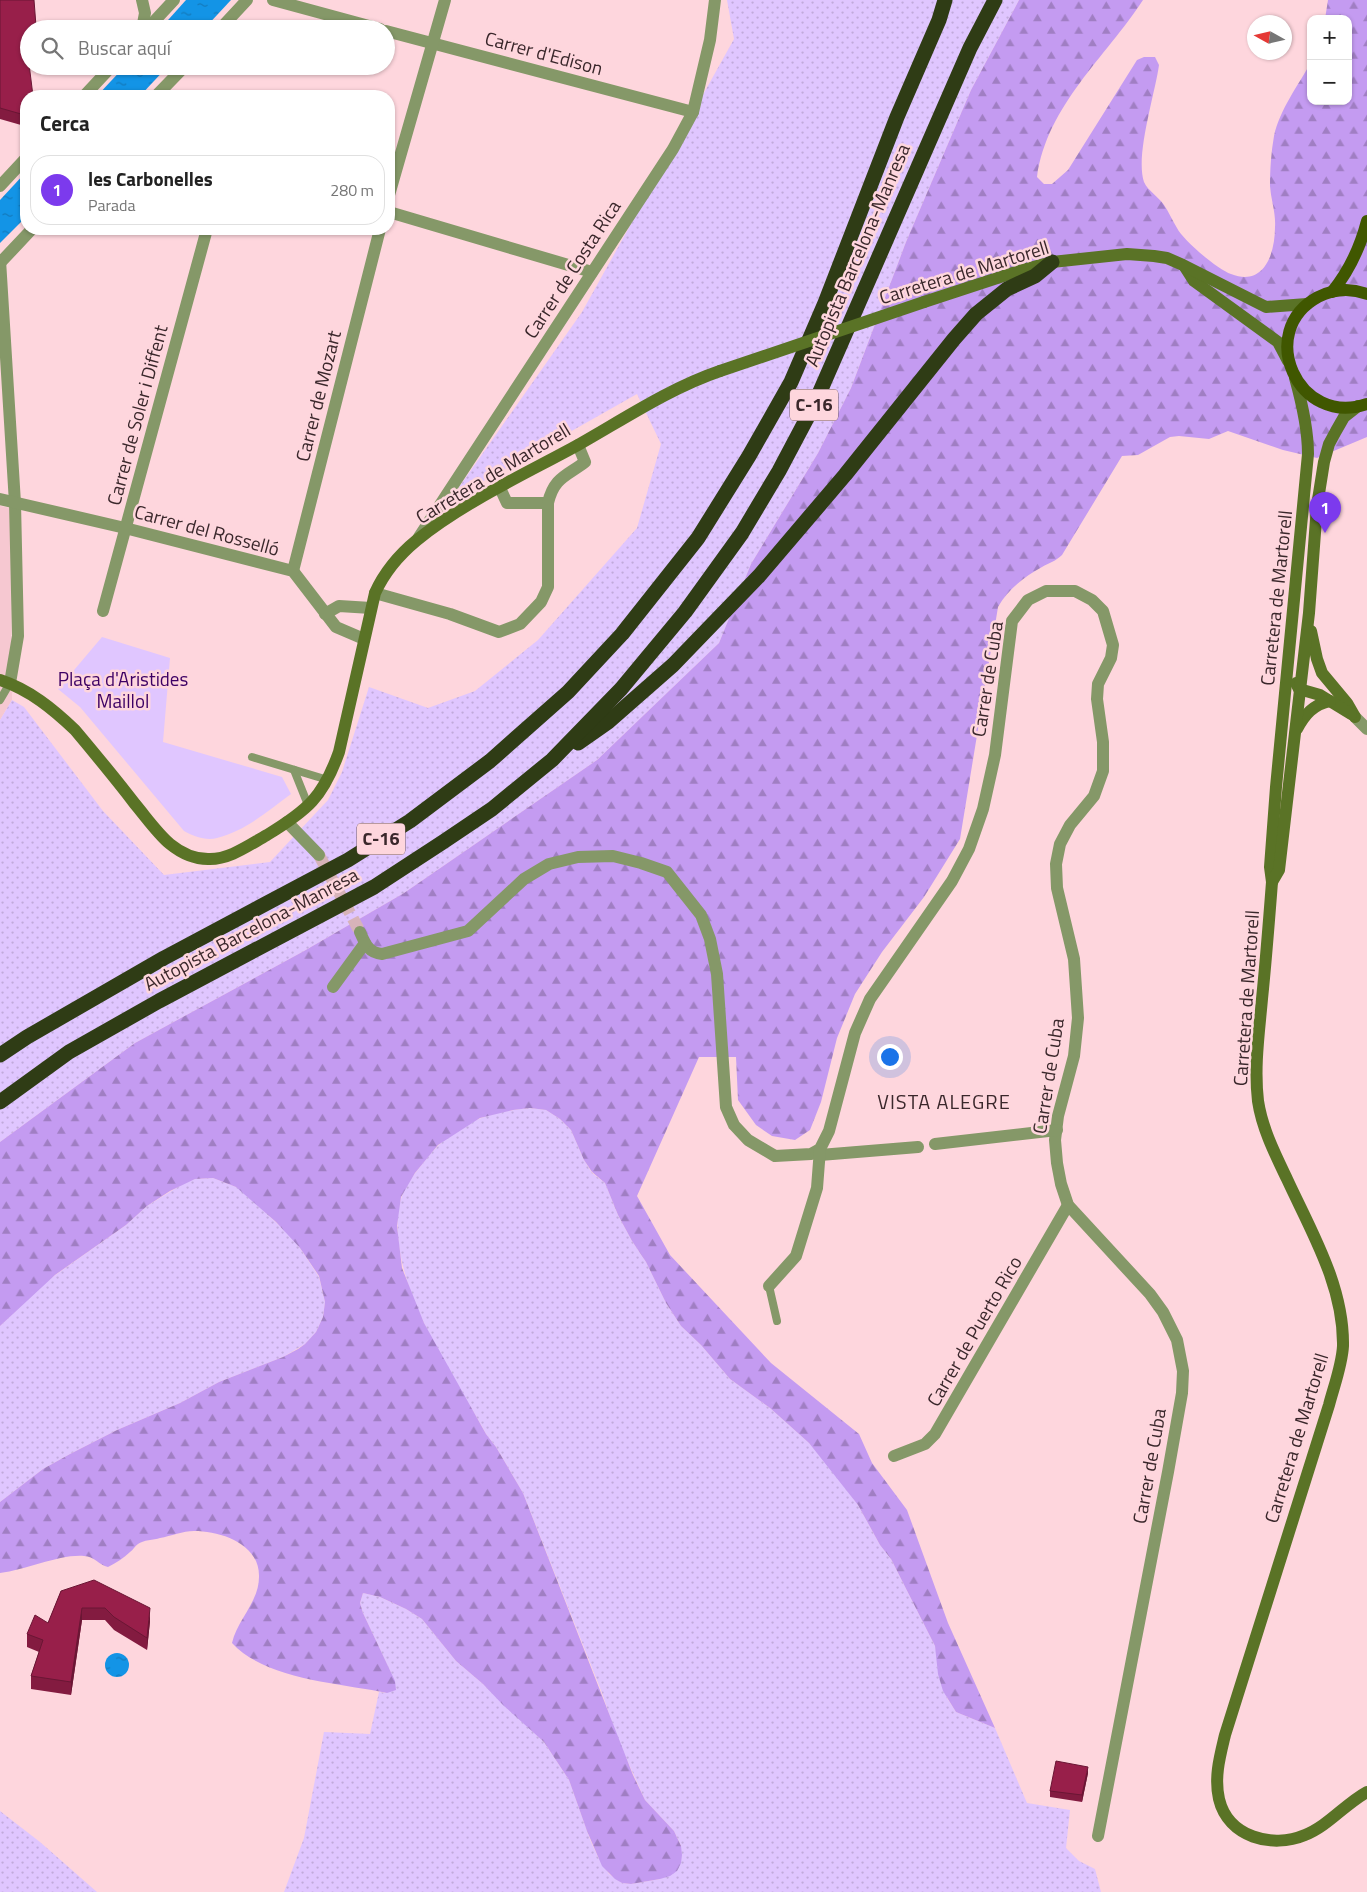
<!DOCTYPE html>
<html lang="es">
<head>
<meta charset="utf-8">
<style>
	body { margin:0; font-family:"Titillium Web",sans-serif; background:#f6f6f6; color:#222 }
	.controls { position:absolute; right:15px; top:15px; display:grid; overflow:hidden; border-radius:10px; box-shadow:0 1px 4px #0004 }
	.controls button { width:45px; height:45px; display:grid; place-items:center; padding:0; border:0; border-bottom:1px solid #e0e0e0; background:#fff; color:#222; font:25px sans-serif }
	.compass { position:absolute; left:1247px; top:15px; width:45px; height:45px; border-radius:50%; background:#fff; box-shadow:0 1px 4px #0004; rotate:278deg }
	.you { position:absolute; left:889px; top:1056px; width:18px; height:18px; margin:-12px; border:4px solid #fff; border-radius:50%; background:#1a73e8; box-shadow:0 0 0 8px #1a73e833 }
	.badge { display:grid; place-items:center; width:32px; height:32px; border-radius:50%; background:#7c3aed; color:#fff; font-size:16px; font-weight:700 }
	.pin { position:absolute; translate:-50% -41px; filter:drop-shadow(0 1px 2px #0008) }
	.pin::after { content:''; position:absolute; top:26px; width:18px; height:15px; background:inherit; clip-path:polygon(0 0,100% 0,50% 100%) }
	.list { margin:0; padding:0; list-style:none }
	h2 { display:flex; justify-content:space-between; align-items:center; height:65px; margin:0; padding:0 20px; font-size:21px }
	h2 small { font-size:16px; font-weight:400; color:#767676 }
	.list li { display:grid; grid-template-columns:32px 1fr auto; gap:15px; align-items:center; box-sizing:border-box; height:70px; margin:0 10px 10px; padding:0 10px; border:1px solid #e0e0e0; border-radius:20px }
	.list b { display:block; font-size:19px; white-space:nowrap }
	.list p { margin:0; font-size:16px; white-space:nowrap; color:#767676 }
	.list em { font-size:16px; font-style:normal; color:#767676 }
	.icon { flex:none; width:28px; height:28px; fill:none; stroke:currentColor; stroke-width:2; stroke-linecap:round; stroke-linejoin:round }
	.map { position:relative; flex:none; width:1367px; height:1892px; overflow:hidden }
	.search { position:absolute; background:#fff; box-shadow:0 1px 4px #0004; left:20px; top:20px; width:375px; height:55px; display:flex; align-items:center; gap:12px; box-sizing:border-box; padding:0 18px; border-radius:28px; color:#767676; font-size:19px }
	.panel { position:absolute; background:#fff; box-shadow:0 1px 4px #0004; left:20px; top:90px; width:375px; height:145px; border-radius:20px }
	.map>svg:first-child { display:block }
	.built { fill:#f6c8d1 }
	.grass { fill:url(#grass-dots) }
	.forest { fill:url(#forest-firs) }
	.park { fill:#e0c6ff }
	.water { fill:url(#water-ripples) }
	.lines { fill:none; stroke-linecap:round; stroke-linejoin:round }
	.street-tunnel { stroke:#d7b3b9; stroke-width:12; stroke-dasharray:12 6; stroke-linecap:butt }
	.lane { stroke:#859868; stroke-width:8 }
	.street { stroke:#859868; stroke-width:12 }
	.secondary { stroke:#5a7326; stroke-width:12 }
	.primary { stroke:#405700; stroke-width:12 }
	.highway { stroke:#2f3c15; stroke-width:15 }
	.secondary-bridge { stroke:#5a7326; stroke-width:12 }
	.wall { fill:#831b40 }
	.shaded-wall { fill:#6a1634 }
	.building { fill:#981f4a; stroke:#6a1634 }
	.labels { text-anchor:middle; stroke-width:5; stroke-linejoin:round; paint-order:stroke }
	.shield { fill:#fed6dd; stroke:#755c60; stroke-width:1 }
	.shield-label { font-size:18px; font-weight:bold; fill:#3a272b }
	.street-label { font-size:19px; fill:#3a272b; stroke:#fed6dd }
	.park-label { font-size:19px; fill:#3d0064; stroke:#fed6dd }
	.neighbourhood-label { font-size:20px; letter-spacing:1px; fill:#3a272b; stroke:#fed6dd }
</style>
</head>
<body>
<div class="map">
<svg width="1367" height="1892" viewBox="0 0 1367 1892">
	<defs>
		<pattern id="grass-dots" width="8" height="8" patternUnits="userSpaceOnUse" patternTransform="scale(1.25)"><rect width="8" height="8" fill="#e0c6ff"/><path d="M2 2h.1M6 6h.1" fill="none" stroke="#c1aadb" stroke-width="1.8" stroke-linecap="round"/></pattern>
		<pattern id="forest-firs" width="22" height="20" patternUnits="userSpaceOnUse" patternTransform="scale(1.25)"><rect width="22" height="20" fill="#c49bf1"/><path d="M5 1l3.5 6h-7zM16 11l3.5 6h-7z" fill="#a07ec3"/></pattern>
		<pattern id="water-ripples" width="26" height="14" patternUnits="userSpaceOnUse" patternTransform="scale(1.25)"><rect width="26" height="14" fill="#1394e6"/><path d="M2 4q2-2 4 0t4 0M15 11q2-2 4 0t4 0" fill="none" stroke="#1379bb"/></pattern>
	</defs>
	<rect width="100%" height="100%" fill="#fed6dd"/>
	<polygon class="built" points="0,506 10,508 12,700 0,720"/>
	<g class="grass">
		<polygon points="727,0 1019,0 971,90 906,242 851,388 818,453 751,564 719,643 597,760 404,893 304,951 135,1043 0,1142 0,720 12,700 24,707 103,811 164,875 270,862 328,800 342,772 369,687 428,708 475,691 538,640 637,528 661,444 637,394 450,500 582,312 734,39"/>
		<path d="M530,1108L546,1110L560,1119L571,1130L584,1160L592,1173L605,1183L618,1215L632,1241L646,1262L666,1303L681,1326L701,1345L730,1379L770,1408L809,1443L832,1470L858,1505L880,1545L891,1559L935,1646L947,1698L956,1712L995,1728L1027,1803L1070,1810L1066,1848L1079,1861L1095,1869L1101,1892H284L304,1838L324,1732L370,1734L379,1692L387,1693L391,1673L363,1613L360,1603L363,1593L380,1597L406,1609L422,1619L456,1661L483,1684L544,1742L569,1780L591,1842L598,1857L609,1874L622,1883L631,1884L660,1879L681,1846L674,1831L645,1800L618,1740L602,1693L523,1493L496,1447L486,1434C482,1426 477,1418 473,1411C442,1357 404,1300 398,1237C397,1224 397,1209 402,1196C407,1182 418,1170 427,1158C455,1124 487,1112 530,1108Z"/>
		<polygon points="213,1178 236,1187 244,1192 288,1234 300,1248 319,1277 325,1302 323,1317 316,1332 305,1344 283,1357 219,1382 180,1403 117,1430 70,1454 43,1469 0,1502 0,1326 47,1281 126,1225 147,1206 186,1182 195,1179"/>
		<polygon points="0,1811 40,1842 97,1892 0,1892"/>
	</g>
	<path class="forest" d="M1019,0H1143C1106,57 1047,105 1037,177L1044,184H1052L1068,170L1137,60L1144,57H1155L1159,65C1155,94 1135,156 1144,182C1148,191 1158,196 1164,205C1169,212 1172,220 1177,228C1183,240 1218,270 1231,274C1264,287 1275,254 1275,227C1276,213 1271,200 1270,186C1270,169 1271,153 1274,136C1280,109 1298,86 1311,62V101H1348V19H1325L1328,0H1367V437L1317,458L1283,450L1228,431L1209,439L1179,436L1170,437L1138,455L1122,456L1062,555C1056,561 1049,563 1042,567C1024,577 1008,589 998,607L960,839L924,897L882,952L855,994L837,1038L821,1102L810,1130L795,1140L772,1136L756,1125L738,1100L736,1057H699L637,1196L670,1255L771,1363L859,1434L872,1463L907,1510L948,1623L995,1728L956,1712L943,1691L938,1674L935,1646L891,1559L880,1545L858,1505L809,1443L770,1408L730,1379L701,1345L681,1326L666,1303L646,1262L632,1241L618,1215L605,1183L592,1172L584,1160L571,1130L560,1119L546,1110L530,1108L513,1110L480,1118L438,1145L415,1173L401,1197L397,1226L402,1268L424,1323L486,1434L496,1447L523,1493L633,1775L645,1800L674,1831L681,1846L682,1855L681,1863L677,1871L670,1876L660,1879L631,1884L622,1883L615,1879L602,1866L587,1831L569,1780L544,1742L503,1705L483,1684L456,1661L422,1619L406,1609L380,1597L363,1593L360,1603L363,1613L395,1681L396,1690L387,1693C340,1683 266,1680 232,1643C237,1620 259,1602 259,1577C260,1544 221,1531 194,1531C183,1531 171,1536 160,1538C154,1540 143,1540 138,1544C135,1546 133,1550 130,1552C124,1558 116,1563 108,1567C99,1565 94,1556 84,1556C60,1554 26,1570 0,1573V1502L43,1469L70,1454L117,1430L180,1403L219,1382L283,1357L298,1349L305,1344L316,1332L323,1317L325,1302L319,1276L300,1248L276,1222L236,1187L213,1178L195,1179L170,1191L147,1206L126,1225L55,1275L0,1326V1142L135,1043L304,951L404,893L597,760L719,643L751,564L818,453L851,388L906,242L971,90Z"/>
	<path class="park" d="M102,637L170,658L163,742L282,777L291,794C268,811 245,831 217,838C206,841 193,836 184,831L80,707L58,689Z"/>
	<g class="water">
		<polygon points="186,0 231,0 204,29 160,29"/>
		<polygon points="125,66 168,66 140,96 97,96"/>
		<polygon points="26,172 26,217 0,243 0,200"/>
		<circle cx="117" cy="1665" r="12"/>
	</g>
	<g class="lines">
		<polyline class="street-tunnel" points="319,855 360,932"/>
		<g class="lane">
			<polyline points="0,700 10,683"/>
			<polyline points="252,757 328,780"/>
			<polyline points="294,770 308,805"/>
			<polyline points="769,1286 777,1321"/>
		</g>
		<g class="street">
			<polyline points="273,0 380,29"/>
			<polyline points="142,29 145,13 142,0"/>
			<polyline points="147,29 174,0"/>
			<polyline points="220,29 247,0"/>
			<polyline points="386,31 693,112"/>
			<polyline points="84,96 112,66"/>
			<polyline points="156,96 185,66"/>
			<polyline points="0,186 26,158"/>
			<polyline points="389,195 445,0"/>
			<polyline points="389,212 592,272"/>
			<polyline points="0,260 15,503 18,636 10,683"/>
			<polyline points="0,263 32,229"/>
			<polyline points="500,488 507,503 548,503"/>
			<polyline points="0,499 125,528 293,571 336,627 364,639"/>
			<polyline points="419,537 673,149 693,112 710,40 715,0"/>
			<polyline points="293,571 380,229"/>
			<path d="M375,593L450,614L499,632L520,624L541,602L548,587V503C554,477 567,476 585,462L578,445"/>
			<polyline points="103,611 207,229"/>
			<polyline points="325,614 339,606 371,608"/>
			<polyline points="1355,717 1367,729"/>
			<polyline points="287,822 319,855"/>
			<path d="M360,932C365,943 368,953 382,954L468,931L524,879L549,864L578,857L613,856L641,863L667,872L701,915L710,939L717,974L726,1107L734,1125L748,1140L775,1156L811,1154L820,1149L829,1131L855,1033L870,999L952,881L969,849L983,809L995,755L1012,621L1028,600L1046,591H1075L1092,600L1103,611L1113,645L1111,658L1098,684L1097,699L1103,742V771L1094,796L1070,825L1060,844L1056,864L1057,888L1074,959L1078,1018L1074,1056L1058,1116L1055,1140L1057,1163L1061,1184L1068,1205L1150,1294L1163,1312L1177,1340L1183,1371L1182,1393L1168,1472L1098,1836"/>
			<polyline points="333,987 365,943"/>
			<polyline points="935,1144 1057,1130"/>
			<polyline points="820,1155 918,1147"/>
			<polyline points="769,1286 796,1256 817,1188 820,1149"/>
			<polyline points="894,1456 925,1444 935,1434 1068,1205"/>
		</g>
		<g class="secondary">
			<polyline points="1185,267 1194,281 1278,342 1288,361"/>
			<polyline points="924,302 1022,270 1052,262 1127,254 1154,256 1167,258 1183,265 1266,307 1307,304"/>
			<path d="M1295,378C1302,403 1308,428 1308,454L1276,787L1270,867L1272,882C1269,921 1266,960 1262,999C1259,1033 1254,1067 1258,1101C1262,1128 1275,1154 1287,1179C1311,1231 1344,1286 1343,1346C1342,1365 1334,1386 1329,1405L1225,1735C1220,1756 1214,1777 1219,1799C1228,1837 1272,1849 1305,1835C1328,1826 1345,1804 1367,1792"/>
			<polyline points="1311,631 1317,659 1322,673 1347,703 1355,717"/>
			<path d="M0,680C30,690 53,709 75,730C96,755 116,779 135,804C146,817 157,833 170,844C181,853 194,859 208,859C229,860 249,845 267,835C308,810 323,797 339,752L375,593C384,573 400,554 417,540C464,502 525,474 578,445C624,419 670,388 720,371"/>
			<polyline points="1296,683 1299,689 1320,695 1351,714"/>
			<path d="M1297,729C1305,714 1313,705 1330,701"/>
			<polyline points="1272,882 1279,870 1309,613 1317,506 1324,462 1329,444 1336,431 1344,417 1358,406"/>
		</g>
		<g class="primary">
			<path d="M1332,292C1350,270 1360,248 1367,221"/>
			<path d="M1367,294C1351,288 1334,289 1318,297C1255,331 1298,428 1367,404"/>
		</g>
		<g class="highway">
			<polyline points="578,743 608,722 673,665 759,576 845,475 954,339 976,314 1007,289 1035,276 1052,262"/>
			<polyline points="0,1055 27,1037 164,958 348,860 410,821 490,761 568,692 622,634 698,538 749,456 791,382 825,303 897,117 939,20 945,0"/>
			<polyline points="0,1102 69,1052 159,1001 374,887 443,842 492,809 552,760 621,689 685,612 742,533 779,471 815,403 970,48 995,0"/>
		</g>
		<polyline class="secondary-bridge" points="720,371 924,302"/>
	</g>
	<g class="wall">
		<polygon points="0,0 36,26 36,29 29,29 29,50 28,50 21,125 0,119"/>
		<polygon points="61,1591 150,1621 147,1650 114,1630 105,1620 82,1620 71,1695 31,1689 31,1676 39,1652 27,1647 27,1634 48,1623"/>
		<polygon points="1088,1773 1082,1802 1050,1797 1050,1791"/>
	</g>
	<g class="shaded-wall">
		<polygon points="26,108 26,119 21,125 21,114"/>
		<polygon points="82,1608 82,1620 71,1695 71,1682"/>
		<polygon points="150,1608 150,1621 147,1650 147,1638"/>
		<polygon points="1088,1767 1088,1773 1082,1802 1082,1795"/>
	</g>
	<g class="building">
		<polygon points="0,0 34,0 36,26 30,26 30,29 29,29 29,39 26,40 33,96 26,96 26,108 21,114 0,108"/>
		<polygon points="94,1580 150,1608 147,1638 114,1617 105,1608 82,1608 71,1682 31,1676 43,1640 27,1634 35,1615 48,1623 61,1591"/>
		<polygon points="1056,1761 1088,1767 1082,1795 1050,1791"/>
	</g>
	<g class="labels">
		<g class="shield">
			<rect x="790" y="389.5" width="48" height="31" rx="4"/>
			<rect x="357" y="823.5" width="48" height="31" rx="4"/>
		</g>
		<g class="shield-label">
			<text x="814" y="411">C-16</text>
			<text x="381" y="845">C-16</text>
		</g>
		<g class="street-label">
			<text transform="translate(544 53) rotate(15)" y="7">Carrer d'Edison</text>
			<text transform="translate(857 255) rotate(-67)" y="7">Autopista Barcelona-Manresa</text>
			<text transform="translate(572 269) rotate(-57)" y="7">Carrer de Costa Rica</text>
			<text transform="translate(964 272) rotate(-17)" y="7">Carretera de Martorell</text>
			<text transform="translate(318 396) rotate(-76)" y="7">Carrer de Mozart</text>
			<text transform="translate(137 415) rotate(-75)" y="7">Carrer de Soler i Diffent</text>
			<text transform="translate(493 473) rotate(-31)" y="7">Carretera de Martorell</text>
			<text transform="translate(207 530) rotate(15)" y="7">Carrer del Rosselló</text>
			<text transform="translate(1276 598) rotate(-84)" y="7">Carretera de Martorell</text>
			<text transform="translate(987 679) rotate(-81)" y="7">Carrer de Cuba</text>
			<text transform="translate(251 929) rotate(-28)" y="7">Autopista Barcelona-Manresa</text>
			<text transform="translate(1246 998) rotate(-86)" y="7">Carretera de Martorell</text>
			<text transform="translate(1048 1076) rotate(-81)" y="7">Carrer de Cuba</text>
			<text transform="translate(974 1331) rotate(-60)" y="7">Carrer de Puerto Rico</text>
			<text transform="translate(1296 1438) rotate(-73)" y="7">Carretera de Martorell</text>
			<text transform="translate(1149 1466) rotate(-80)" y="7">Carrer de Cuba</text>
		</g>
		<g class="park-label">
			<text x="123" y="686">Plaça d'Aristides<tspan x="123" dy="22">Maillol</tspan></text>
		</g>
		<g class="neighbourhood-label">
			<text x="944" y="1109">VISTA ALEGRE</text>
		</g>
	</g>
</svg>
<div class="controls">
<button>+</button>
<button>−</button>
</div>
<svg class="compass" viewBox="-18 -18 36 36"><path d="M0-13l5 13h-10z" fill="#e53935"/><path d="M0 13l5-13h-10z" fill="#767676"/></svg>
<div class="you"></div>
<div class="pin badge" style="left:1325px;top:533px">1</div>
<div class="search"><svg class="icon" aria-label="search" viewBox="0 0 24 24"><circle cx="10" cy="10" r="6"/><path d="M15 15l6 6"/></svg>Buscar aquí</div>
<section class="panel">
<h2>Cerca<small></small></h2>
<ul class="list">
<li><span class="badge">1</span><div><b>les Carbonelles</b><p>Parada</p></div><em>280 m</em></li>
</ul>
</section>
</div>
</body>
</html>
